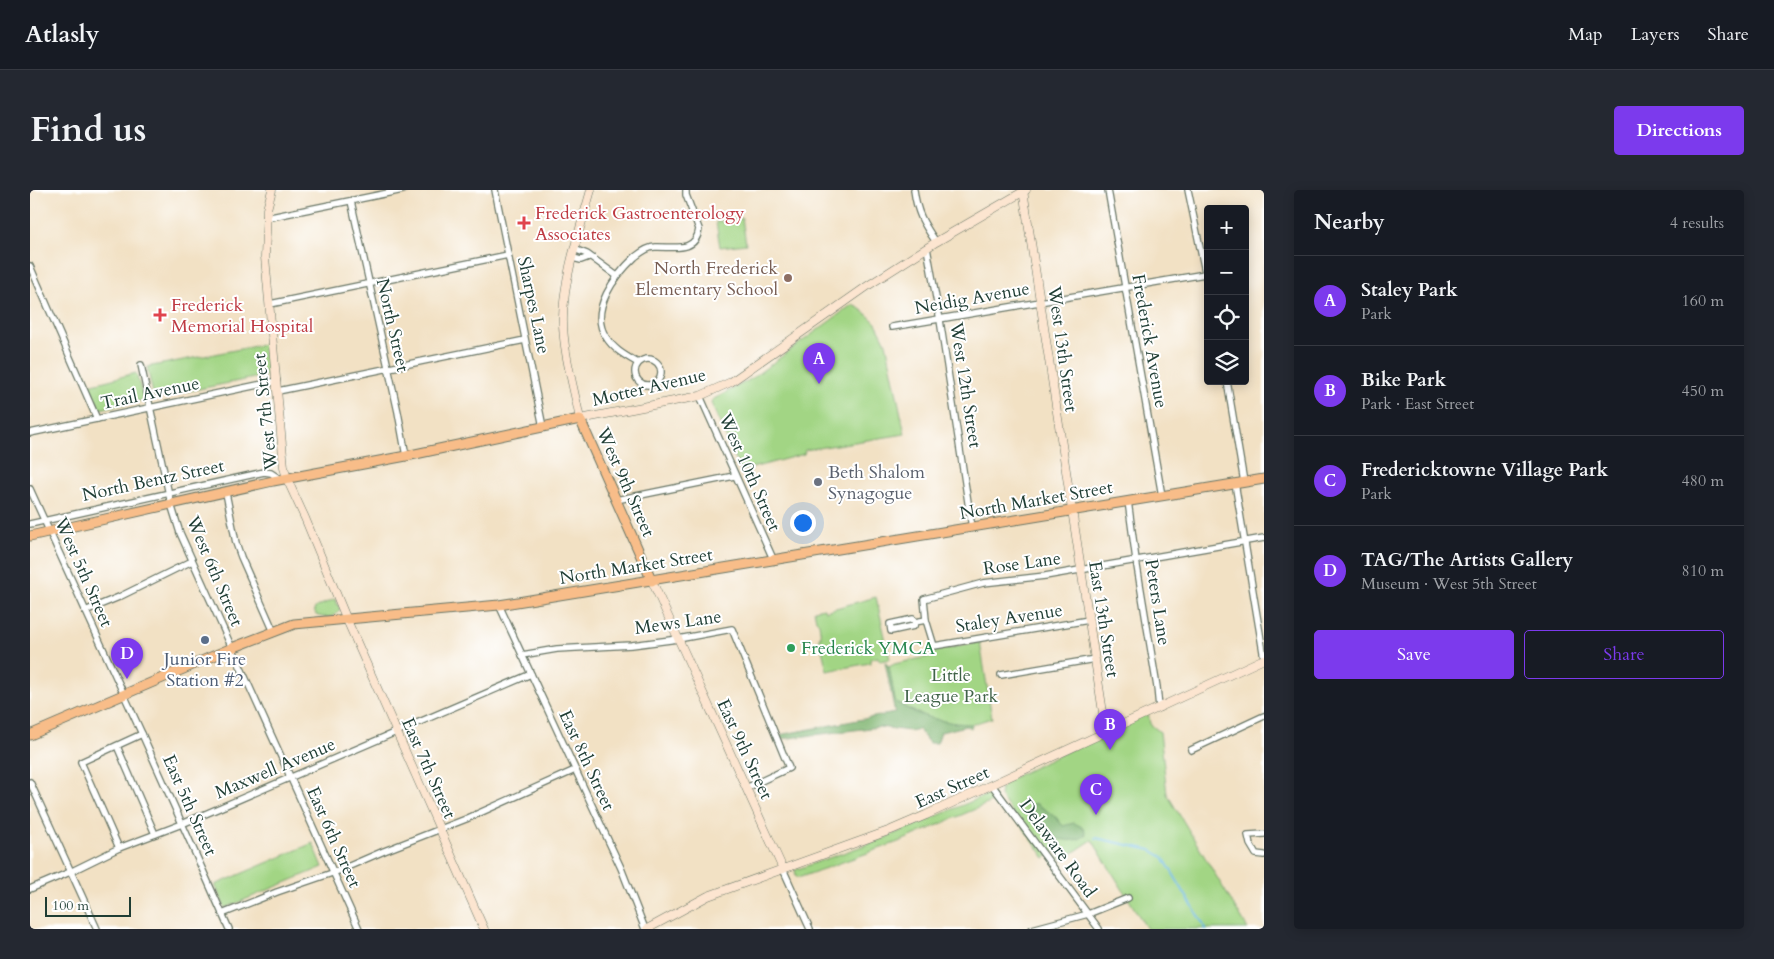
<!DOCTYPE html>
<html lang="en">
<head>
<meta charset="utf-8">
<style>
	body { margin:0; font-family:Cardo,serif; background:#242831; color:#f1f3f6 }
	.controls { position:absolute; right:15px; top:15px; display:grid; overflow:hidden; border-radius:5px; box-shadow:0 2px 12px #0003 }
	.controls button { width:45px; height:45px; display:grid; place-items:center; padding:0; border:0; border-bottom:1px solid #363941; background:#171b24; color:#f1f3f6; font:25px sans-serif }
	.scale { position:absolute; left:15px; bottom:12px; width:86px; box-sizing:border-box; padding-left:5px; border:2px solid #1f3d34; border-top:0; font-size:14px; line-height:18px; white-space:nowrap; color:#1f3d34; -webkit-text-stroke:4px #fff; paint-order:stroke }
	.you { position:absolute; left:772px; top:332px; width:18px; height:18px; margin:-12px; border:4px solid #fff; border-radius:50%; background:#1a73e8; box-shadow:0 0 0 8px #1a73e833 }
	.badge { display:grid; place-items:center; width:32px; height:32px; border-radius:50%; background:#7c3aed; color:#fff; font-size:16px; font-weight:700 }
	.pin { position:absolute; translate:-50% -41px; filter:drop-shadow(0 1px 2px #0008) }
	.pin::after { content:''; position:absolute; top:26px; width:18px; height:15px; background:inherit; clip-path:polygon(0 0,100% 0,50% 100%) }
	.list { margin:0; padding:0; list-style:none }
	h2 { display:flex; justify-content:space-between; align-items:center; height:65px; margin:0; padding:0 20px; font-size:21px }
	h2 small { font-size:16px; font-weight:400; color:#9ea1a6 }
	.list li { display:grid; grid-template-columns:32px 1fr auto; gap:15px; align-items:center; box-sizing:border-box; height:90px; padding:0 20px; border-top:1px solid #363941 }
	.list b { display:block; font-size:19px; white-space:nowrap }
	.list p { margin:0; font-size:16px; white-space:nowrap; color:#9ea1a6 }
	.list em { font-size:16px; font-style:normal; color:#9ea1a6 }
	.actions { display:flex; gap:10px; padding:15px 20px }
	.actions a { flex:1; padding:11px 0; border:1px solid #7c3aed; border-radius:5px; text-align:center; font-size:18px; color:#7c3aed }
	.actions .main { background:#7c3aed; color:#fff }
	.icon { flex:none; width:28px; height:28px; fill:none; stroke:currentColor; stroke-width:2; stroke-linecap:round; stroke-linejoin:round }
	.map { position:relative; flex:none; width:1234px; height:739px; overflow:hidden; border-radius:5px }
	header { display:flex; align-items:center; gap:30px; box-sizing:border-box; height:70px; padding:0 25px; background:#171b24; border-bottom:1px solid #363941 }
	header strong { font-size:24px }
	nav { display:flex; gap:28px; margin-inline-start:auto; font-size:18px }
	.intro { display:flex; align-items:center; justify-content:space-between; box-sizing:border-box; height:120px; padding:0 30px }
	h1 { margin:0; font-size:35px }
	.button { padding:12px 22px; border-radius:5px; background:#7c3aed; color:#fff; font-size:18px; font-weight:700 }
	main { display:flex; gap:30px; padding:0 30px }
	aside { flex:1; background:#171b24; border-radius:5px; box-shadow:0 2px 12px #0003 }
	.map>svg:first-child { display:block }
	.green { fill:#a2d584; stroke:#60895c }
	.forest { fill:#81b672; stroke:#507a53 }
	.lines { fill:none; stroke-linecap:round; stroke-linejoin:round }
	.stream { stroke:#6ab9e4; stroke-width:2 }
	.street-casing { stroke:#697666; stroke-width:8 }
	.secondary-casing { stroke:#697666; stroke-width:9 }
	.primary-casing { stroke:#697666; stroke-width:11 }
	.street { stroke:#fff; stroke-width:5.5 }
	.secondary { stroke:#fce5d0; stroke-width:8 }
	.primary { stroke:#f8bd89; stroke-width:9 }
	.health-dot { fill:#e0444e; stroke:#fff; stroke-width:2 }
	.education-dot { fill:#8d6e63; stroke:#fff; stroke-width:2 }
	.worship-dot { fill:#6b7280; stroke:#fff; stroke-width:2 }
	.service-dot { fill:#5c6f8a; stroke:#fff; stroke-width:2 }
	.leisure-dot { fill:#2e9e5b; stroke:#fff; stroke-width:2 }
	.labels { text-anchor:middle; stroke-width:4; stroke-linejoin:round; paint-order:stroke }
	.health-label { font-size:18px; fill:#be3a42; stroke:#fff; text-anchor:start }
	.education-label { font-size:18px; fill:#785e54; stroke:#fff; text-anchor:end }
	.street-label { font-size:18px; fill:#1f3d34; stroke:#fff }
	.worship-label { font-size:18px; fill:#5b616d; stroke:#fff; text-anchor:start }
	.leisure-label { font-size:18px; fill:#27864d; stroke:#fff; text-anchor:start }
	.service-label { font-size:18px; fill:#4e5e75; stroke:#fff }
	.park-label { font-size:18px; fill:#406348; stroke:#fff }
</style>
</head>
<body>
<header>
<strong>Atlasly</strong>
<nav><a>Map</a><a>Layers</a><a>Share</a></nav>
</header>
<div class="intro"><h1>Find us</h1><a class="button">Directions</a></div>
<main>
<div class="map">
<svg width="1234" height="739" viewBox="0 0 1234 739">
	<rect width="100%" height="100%" fill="#fff"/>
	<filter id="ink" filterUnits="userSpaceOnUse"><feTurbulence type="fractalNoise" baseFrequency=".02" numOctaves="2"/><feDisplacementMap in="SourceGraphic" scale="10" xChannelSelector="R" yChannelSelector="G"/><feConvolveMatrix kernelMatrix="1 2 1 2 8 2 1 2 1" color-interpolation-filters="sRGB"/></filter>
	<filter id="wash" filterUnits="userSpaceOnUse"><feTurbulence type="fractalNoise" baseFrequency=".0096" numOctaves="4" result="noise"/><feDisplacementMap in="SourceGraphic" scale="20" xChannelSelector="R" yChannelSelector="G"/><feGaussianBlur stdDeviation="1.12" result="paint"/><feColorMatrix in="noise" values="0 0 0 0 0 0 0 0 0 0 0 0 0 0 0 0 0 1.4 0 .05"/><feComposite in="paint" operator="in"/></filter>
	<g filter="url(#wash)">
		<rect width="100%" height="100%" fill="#f2e1c4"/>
		<g class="green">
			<polygon points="712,28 716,54 690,57 686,32"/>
			<polygon points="823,114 833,121 846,133 856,153 875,244 775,260 774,264 711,281 681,213 682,210 721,189"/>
			<polygon points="236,154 239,185 124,208 117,177"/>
			<polygon points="106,183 114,210 70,219 59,195"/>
			<polygon points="846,407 860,469 850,471 848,467 840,469 840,473 797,481 789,447 791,447 789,433 786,430 784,420 794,418 795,421"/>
			<path d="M305,409L310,419C306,428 294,429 286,425L284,420L286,417Z"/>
			<path d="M950,452L962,528C955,530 949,532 943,534C922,538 882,523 865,511L859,477L864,474L901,466L904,461Z"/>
			<polygon points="1118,522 1120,534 1130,542 1137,604 1218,739 1117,739 1062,650 1032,670 1025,661 1015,668 970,606 971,598 974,592"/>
			<polygon points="959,604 963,604 965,608 964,611 871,651 771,687 766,687 765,680 852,649"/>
			<polygon points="283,653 293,677 195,718 185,695"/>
		</g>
		<g class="forest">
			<path d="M855,472L859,477L865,511C884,526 918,534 942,534L941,538L936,536L911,542L907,553H899L888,539L879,541L849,537L751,549L749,545L865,523Z"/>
			<path d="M1005,613L1025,626L1033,636L1044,633L1054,638L1056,645C1044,654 1032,649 1018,647L1020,642L1001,622L999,617Z"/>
		</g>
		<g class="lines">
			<polyline class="stream" points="1066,648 1121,660 1133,667 1176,739"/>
		</g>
	</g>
	<g filter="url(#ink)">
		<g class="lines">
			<defs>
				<g id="street">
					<polyline points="465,0 513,237"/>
					<path d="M884,0C887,23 893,33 906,52"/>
					<polyline points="1078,0 1132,306"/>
					<polyline points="1158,0 1178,96"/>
					<polyline points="321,11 368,222 376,266"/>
					<polyline points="236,28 373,0"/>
					<polyline points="897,58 910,130 942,338"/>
					<polyline points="544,59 557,64 587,86"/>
					<polyline points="543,68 551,70 559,67"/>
					<polyline points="0,76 67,229"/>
					<polyline points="240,114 478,65"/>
					<polyline points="862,137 1175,84"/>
					<circle cx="618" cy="182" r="13"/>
					<path d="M608,173C596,166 583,159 576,147C558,120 586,85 605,67C610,63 618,57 625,57C641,56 666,64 669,39L656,5V0"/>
					<polyline points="111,175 141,314 150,343 329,739"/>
					<polyline points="1197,191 1214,292"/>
					<polyline points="248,201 495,150"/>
					<polyline points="670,206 744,371"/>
					<polyline points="0,243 247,191"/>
					<polyline points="1205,293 1234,468"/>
					<polyline points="0,299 112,544 199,739"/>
					<polyline points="196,303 206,353 211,367 244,442"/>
					<polyline points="586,310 704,286"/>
					<polyline points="1098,311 1106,370 1127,497 1129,518"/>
					<polyline points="0,334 234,282 241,283 250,289"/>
					<polyline points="469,415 591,678 615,739"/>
					<polyline points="55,421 89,407 162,371"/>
					<polyline points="1059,430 904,456 896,430 894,409 953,393 1015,386 1234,348"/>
					<polyline points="885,432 884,436 861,441 860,434 883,429 885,432 896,430"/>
					<polyline points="492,465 527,459 602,455 648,449 702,439 759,578 716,598"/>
					<polyline points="971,485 1065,469"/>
					<polyline points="87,556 125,644"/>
					<polyline points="1161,560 1234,526"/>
					<polyline points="0,592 67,739"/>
					<polyline points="962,595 1069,739"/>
					<polyline points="1234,644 1218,645 1220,654 1226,664 1234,665"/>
					<polyline points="89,658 51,572 112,544"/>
					<polyline points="753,679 780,739"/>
					<polyline points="0,699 40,682 89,658 152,634 501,484"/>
					<polyline points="192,724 247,702 308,681 354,661 436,629 545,580"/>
					<polyline points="1002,739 1058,724 1098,708"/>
				</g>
				<g id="secondary">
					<polyline points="242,0 237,19 235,67 254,277 257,289 275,328 317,430 454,739"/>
					<path d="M561,0C550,40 534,85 533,127C532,158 544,198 550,229L670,206L701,192L839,95L906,52L996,0"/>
					<polyline points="993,0 1076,542"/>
					<polyline points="622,391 753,679"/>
					<polyline points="617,739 678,706 861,640 896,625 1234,469"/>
				</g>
				<g id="primary">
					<polyline points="0,346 243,291 376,266 550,229 622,391"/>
					<polyline points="0,545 202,458 264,434 469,415 1234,289"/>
				</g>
			</defs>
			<use href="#street" class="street-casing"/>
			<use href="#secondary" class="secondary-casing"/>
			<use href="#primary" class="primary-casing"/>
			<use href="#street" class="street"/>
			<use href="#secondary" class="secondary"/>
			<use href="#primary" class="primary"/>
		</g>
	</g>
	<g class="health-dot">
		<path d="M491.5 25.5h5v5h5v5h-5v5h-5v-5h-5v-5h5z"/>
		<path d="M127.5 117.5h5v5h5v5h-5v5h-5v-5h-5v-5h5z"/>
	</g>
	<circle class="education-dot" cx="758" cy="88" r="5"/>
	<circle class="worship-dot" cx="788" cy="292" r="5"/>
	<circle class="service-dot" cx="175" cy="450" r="5"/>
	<circle class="leisure-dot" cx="761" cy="458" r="5"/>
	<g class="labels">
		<g class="health-label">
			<text x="505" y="29">Frederick Gastroenterology<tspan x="505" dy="21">Associates</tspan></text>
			<text x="141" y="121">Frederick<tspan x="141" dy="21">Memorial Hospital</tspan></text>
		</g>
		<g class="education-label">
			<text x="748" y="84">North Frederick<tspan x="748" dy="21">Elementary School</tspan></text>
		</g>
		<g class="street-label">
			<text transform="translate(942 108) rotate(-10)" y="6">Neidig Avenue</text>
			<text transform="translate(504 115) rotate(78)" y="6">Sharpes Lane</text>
			<text transform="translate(363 135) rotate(77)" y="6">North Street</text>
			<text transform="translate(1120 151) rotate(80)" y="6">Frederick Avenue</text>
			<text transform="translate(1033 159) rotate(82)" y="6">West 13th Street</text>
			<text transform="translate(936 195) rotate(81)" y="6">West 12th Street</text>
			<text transform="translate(619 197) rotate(-13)" y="6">Motter Avenue</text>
			<text transform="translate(120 203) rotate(-12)" y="6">Trail Avenue</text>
			<text transform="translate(235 222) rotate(-96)" y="6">West 7th Street</text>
			<text transform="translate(720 282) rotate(66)" y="6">West 10th Street</text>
			<text transform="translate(123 290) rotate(-12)" y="6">North Bentz Street</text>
			<text transform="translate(596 292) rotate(66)" y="6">West 9th Street</text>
			<text transform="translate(1006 310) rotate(-10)" y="6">North Market Street</text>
			<text transform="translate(992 373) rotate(-8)" y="6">Rose Lane</text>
			<text transform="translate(606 376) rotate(-9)" y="6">North Market Street</text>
			<text transform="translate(185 381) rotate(67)" y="6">West 6th Street</text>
			<text transform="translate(54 382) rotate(66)" y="6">West 5th Street</text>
			<text transform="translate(1128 412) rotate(81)" y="6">Peters Lane</text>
			<text transform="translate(979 428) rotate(-9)" y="6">Staley Avenue</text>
			<text transform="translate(1074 429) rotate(81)" y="6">East 13th Street</text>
			<text transform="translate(648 432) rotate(-8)" y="6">Mews Lane</text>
			<text transform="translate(715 559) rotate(65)" y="6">East 9th Street</text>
			<text transform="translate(557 570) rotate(65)" y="6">East 8th Street</text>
			<text transform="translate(245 578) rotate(-23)" y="6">Maxwell Avenue</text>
			<text transform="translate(399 578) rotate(66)" y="6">East 7th Street</text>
			<text transform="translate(922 597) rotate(-24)" y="6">East Street</text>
			<text transform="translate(160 615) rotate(66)" y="6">East 5th Street</text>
			<text transform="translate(304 647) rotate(66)" y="6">East 6th Street</text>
			<text transform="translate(1028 658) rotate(54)" y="6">Delaware Road</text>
		</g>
		<g class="worship-label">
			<text x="798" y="288">Beth Shalom<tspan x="798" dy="21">Synagogue</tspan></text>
		</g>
		<g class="leisure-label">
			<text x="771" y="464">Frederick YMCA</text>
		</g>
		<g class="service-label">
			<text x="175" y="475">Junior Fire<tspan x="175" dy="21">Station #2</tspan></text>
		</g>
		<g class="park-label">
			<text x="921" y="491">Little<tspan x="921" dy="21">League Park</tspan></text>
		</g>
	</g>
</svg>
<div class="controls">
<button>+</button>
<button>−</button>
<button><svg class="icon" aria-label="locate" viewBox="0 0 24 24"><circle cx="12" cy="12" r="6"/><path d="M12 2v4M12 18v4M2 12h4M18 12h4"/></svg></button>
<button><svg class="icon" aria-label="layers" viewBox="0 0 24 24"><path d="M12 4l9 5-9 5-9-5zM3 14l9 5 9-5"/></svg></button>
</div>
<div class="scale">100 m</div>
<div class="you"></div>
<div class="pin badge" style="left:789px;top:194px">A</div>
<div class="pin badge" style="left:1080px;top:560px">B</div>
<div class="pin badge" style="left:1066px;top:625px">C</div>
<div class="pin badge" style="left:97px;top:489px">D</div>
</div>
<aside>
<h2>Nearby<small>4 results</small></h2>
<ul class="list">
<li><span class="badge">A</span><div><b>Staley Park</b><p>Park</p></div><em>160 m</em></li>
<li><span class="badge">B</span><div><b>Bike Park</b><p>Park · East Street</p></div><em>450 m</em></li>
<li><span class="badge">C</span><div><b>Fredericktowne Village Park</b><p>Park</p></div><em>480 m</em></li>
<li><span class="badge">D</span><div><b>TAG/The Artists Gallery</b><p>Museum · West 5th Street</p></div><em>810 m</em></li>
</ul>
<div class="actions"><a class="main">Save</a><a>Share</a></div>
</aside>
</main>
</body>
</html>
